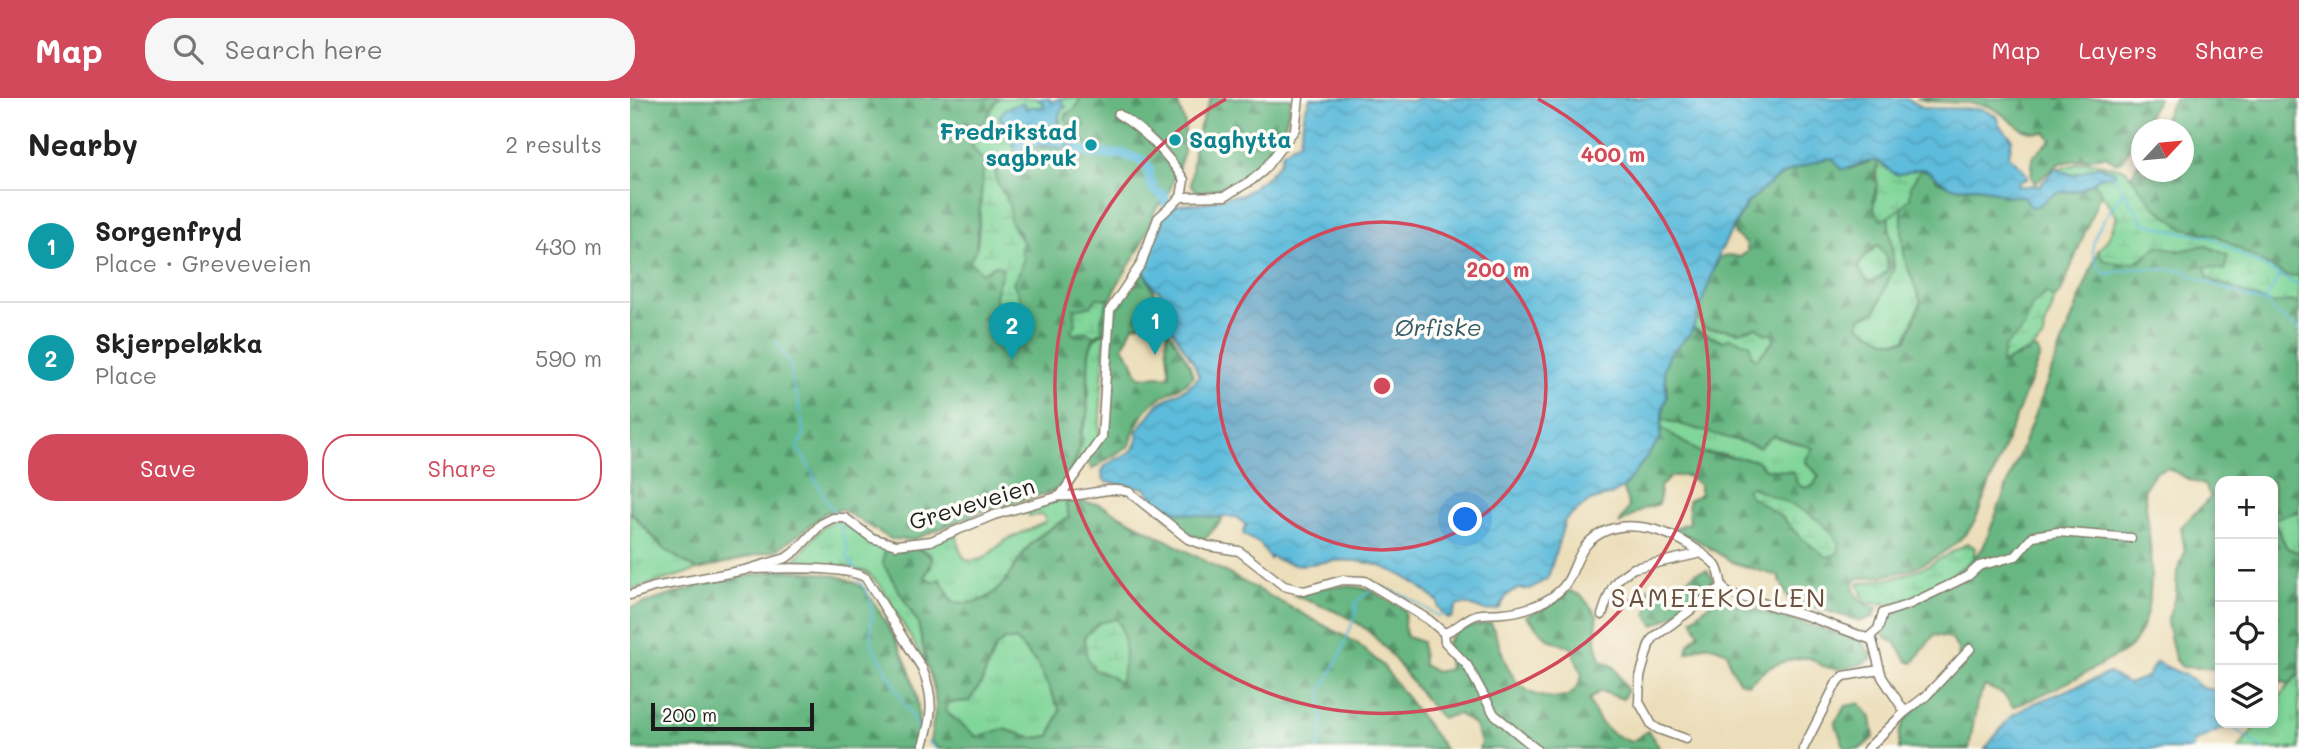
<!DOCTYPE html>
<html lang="en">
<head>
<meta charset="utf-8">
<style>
	body { margin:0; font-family:Mali,sans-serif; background:#f6f6f6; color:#222 }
	.controls { position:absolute; right:21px; bottom:21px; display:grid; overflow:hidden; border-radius:14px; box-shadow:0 4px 10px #0003 }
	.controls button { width:63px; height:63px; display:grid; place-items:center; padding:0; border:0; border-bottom:2px solid #e0e0e0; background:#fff; color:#222; font:35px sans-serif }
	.compass { position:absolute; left:1501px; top:21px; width:63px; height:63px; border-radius:50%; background:#fff; box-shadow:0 4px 10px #0003; rotate:64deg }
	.scale { position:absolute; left:21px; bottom:18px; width:163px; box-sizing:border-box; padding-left:7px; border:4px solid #1c1c1c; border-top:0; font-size:19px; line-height:24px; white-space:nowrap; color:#1c1c1c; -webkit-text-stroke:5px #fdfcf7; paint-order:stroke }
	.you { position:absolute; left:836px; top:422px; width:24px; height:24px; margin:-18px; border:5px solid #fff; border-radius:50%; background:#1a73e8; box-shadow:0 0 0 10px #1a73e833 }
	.badge { display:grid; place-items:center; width:46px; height:46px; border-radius:50%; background:#d1495b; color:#fff; font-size:23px; font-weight:700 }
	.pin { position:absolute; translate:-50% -58px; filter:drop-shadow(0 2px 4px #0008) }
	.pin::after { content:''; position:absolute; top:37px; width:24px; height:21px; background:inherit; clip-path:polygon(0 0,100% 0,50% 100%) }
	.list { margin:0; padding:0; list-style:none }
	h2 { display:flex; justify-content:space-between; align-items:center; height:91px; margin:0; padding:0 28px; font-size:30px }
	h2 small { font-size:23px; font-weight:400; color:#767676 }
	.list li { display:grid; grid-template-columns:46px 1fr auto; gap:21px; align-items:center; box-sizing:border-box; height:112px; padding:0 28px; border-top:2px solid #e0e0e0 }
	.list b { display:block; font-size:26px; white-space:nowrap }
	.list p { margin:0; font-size:23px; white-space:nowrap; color:#767676 }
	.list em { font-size:23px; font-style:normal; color:#767676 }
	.actions { display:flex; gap:14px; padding:21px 28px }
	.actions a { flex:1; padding:16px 0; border:2px solid #d1495b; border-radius:28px; text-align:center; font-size:24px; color:#d1495b }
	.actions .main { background:#d1495b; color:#fff }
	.icon { flex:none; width:38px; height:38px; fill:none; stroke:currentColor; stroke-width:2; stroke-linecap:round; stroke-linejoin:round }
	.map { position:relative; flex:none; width:1669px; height:651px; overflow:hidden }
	header { display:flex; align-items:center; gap:42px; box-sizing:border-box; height:98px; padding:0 35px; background:#d1495b; color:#fff }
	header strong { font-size:33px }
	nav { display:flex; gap:38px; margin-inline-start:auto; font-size:24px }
	.search { width:490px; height:63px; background:#f6f6f6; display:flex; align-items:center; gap:18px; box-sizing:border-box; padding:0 24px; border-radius:28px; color:#767676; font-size:26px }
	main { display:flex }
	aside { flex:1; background:#fff }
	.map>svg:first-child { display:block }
	.grass { fill:url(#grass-tufts); stroke:#4e795b; stroke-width:2 }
	.forest { fill:url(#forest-firs); stroke:#426a4f; stroke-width:2; fill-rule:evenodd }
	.wetland { fill:url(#wetland-marsh); stroke:#4e795b; stroke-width:2 }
	.water { fill:url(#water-waves); stroke:#3c6c7c; stroke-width:2 }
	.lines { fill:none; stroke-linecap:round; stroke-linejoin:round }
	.stream { stroke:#5dbbdb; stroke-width:2 }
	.river { stroke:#5dbbdb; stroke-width:10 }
	.minor-casing { stroke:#847d6b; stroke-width:11 }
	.minor { stroke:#fff; stroke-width:8 }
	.ring { fill:none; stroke:#d1495b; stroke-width:3.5 }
	.culture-dot { fill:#0f9aa8; stroke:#fdfcf7; stroke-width:2.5 }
	.labels { text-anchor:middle; stroke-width:7; stroke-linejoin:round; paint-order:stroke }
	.culture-label { font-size:23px; font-weight:bold; fill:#0d838f; stroke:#fdfcf7; text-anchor:end }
	.street-label { font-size:23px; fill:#1c1c1c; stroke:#fdfcf7 }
	.water-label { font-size:24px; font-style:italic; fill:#365c68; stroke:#fdfcf7 }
	.quarter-label { font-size:26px; letter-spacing:2px; fill:#6a5040; stroke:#fdfcf7 }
	.centre { fill:#d1495b; stroke:#fdfcf7; stroke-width:3.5 }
	.ring-label { font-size:21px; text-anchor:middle; font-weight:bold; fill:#d1495b; stroke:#fdfcf7; stroke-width:7; stroke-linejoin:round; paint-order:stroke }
</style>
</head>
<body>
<header>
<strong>Map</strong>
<div class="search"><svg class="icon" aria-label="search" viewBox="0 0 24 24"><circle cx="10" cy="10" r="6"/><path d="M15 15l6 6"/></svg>Search here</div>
<nav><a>Map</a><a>Layers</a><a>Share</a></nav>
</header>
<main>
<aside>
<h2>Nearby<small>2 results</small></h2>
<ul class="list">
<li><span class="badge" style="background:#0f9aa8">1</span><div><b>Sorgenfryd</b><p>Place · Greveveien</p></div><em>430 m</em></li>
<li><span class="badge" style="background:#0f9aa8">2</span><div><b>Skjerpeløkka</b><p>Place</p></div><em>590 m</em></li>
</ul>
<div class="actions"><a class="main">Save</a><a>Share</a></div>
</aside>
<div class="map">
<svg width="1669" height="651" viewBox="0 0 1669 651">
	<defs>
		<pattern id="grass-tufts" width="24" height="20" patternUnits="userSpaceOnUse" patternTransform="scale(1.75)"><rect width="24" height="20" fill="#81d69a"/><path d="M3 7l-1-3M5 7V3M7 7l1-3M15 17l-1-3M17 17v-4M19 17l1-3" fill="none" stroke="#6fb784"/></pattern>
		<pattern id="forest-firs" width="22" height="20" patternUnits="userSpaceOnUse" patternTransform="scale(1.75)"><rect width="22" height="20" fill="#68b782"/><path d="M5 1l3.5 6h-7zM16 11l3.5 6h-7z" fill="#55946a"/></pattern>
		<pattern id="wetland-marsh" width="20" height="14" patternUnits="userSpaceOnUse" patternTransform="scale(1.75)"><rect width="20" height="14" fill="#81d69a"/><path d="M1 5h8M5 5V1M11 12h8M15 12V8" fill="none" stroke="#6fb784"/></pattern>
		<pattern id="water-waves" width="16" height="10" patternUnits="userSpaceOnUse" patternTransform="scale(1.75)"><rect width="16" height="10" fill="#5dbbdb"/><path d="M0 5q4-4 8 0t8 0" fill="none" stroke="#50a0bb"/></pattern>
	</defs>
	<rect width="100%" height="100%" fill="#fdfcf7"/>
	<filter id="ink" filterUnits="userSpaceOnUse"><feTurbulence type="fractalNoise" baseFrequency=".0143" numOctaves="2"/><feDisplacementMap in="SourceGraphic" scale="14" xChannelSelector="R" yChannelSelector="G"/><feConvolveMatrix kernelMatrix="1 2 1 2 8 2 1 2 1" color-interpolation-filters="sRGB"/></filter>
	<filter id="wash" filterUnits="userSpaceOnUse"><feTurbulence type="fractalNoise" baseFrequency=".00686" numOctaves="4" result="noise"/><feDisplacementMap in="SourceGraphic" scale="28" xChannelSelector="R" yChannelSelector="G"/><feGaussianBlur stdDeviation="1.57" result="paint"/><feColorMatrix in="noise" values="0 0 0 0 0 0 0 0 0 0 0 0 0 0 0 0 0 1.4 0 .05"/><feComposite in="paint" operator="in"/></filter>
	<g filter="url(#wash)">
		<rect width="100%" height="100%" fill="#ecdeba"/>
		<g class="grass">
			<path d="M1272,109L1275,162L1291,204L1276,241C1259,249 1244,236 1229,227L1231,219L1245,214L1264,169L1258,119Z"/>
			<polygon points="1247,147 1256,158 1258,171 1251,179 1241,184 1235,182 1228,169 1234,159"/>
			<polygon points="1066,217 1073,228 1078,231 1095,231 1108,234 1127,229 1134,235 1144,237 1144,243 1127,261 1063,230"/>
			<path d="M475,235L469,339L442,378L452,341C450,332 455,328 457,319C459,311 456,304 459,296C459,278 452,240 475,235Z"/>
			<polygon points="1032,321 1137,341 1143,338 1184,350 1175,363 1189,378 1183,388 1175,390 1168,387 1162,374 1135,371 1094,356 1071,355 1031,330"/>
			<path d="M435,402L439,420C427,426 411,435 402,445C376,472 373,512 324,504L315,492L294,479L301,469L300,456L285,449L327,437C328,448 329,456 338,463L353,461L376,442L416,424L415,419L410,417L399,418L398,414L426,403Z"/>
			<polygon points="0,413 35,452 68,472 0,492"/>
			<polygon points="1669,413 1669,455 1657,450 1643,421"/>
			<path d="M211,422L255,448L254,466L288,525L297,568L251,488L236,474L214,468L140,473C148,469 158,466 165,461C183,447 186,425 211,422Z"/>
			<polygon points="374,542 386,542 407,565 430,612 420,638 404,640 373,631 347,639 315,613 318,605 351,586 365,550"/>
			<polygon points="1669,575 1669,651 1608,651 1629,625 1643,625 1643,607"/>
		</g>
		<g class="forest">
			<path d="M0,0H370L366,3L354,25L342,28C338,45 343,51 354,63L346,152L357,173L365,167L370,168L373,171L365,198L375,223L390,151V136L380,124V111L365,83L368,68L374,60L402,49L438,48L441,52L475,56C457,51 445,36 435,20L449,5V0H546L555,26L554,54L537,100L526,110L511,148L487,187L479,206L475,235L468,237L463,241L459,255L457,302L458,316L450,335L452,341L442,374L432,387L421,394L354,413L282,442L261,441L211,411L195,415L171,435L146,452L68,472L35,452L0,413Z"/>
			<path d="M581,0H661C654,53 621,89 567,94L561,86L565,41Z"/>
			<path d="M1286,0H1528L1492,63L1486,65L1475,58L1430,65L1405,85L1401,79L1403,58L1421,42L1416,34C1385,38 1381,16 1357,8C1334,1 1309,8 1286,0Z"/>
			<polygon points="1545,0 1669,0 1669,178 1657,178 1587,138 1553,130 1525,109 1501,79 1511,60 1512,74 1554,74 1554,32 1528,31"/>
			<path d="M1203,60L1219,71L1242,63H1249L1244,78L1247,86L1243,103L1251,121L1258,119L1264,169L1245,214L1231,219L1229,227C1244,236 1259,249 1277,241L1291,204L1275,162L1272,137V109L1280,99L1281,87L1291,71L1303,75L1307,83L1318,87L1330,90L1349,89L1361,93L1371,94L1377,98H1394L1415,103C1426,90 1449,93 1464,84L1471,94L1431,194L1424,201L1416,195C1398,211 1405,210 1395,228C1386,246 1374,240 1372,266L1402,251L1407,252L1410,258L1345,423C1327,452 1287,473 1253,478C1244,479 1235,479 1226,481L1223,490C1230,502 1233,507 1247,510L1243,519L1230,523L1159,502L1148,478L1104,465L1065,441L1042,432L1051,427L1060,425L1058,403L1071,396L1069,386L1057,378H1041L1030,389L1029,406L1015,410L989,426L999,409L993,390L1030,341L1031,330L1071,355L1126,362L1135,371L1163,374L1168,387L1175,390L1183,388L1189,378L1175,363L1183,350L1143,338L1129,349L1032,321L1037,289L1034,271L1039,257L1059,237L1063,230L1070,235L1093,243L1100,240L1120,246L1122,258L1127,261L1144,243L1143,237L1134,235L1127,229L1108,234L1095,231H1078L1073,228L1066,217L1089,160L1100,157L1110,159L1117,154V146L1105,137L1103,129C1109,122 1112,113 1117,106C1133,83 1176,62 1203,60ZM1248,147L1256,158L1258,171L1251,179L1242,184L1236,182L1228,169L1234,159ZM1121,389L1178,415L1204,436L1207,455L1197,458L1170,439L1153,420Z"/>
			<path d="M1528,147L1550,153L1574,147L1598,157L1595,172L1641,206L1660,203L1669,205V413L1643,421V383H1590V571L1552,569L1545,561L1537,524L1546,496L1547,474L1555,454L1551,429L1581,399L1574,387L1560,382L1538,370L1525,374L1514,391C1519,434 1532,512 1501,548C1496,554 1486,558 1479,562C1448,580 1416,596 1383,609L1372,595L1355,588L1347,604L1339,651H1269V637L1274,623L1330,566L1328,551L1321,540L1304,537L1283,565L1277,563L1265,544L1257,541L1250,533C1261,512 1282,504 1301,492C1320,480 1338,467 1353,450L1468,153L1474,162L1511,163Z"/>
			<path d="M513,171L534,216L525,224L503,227L493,249L502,262L509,279L540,278L536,246L538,231L559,265L563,278C557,286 548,290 540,294C515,308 507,320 500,347L462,371L458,363L476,336L483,218Z"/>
			<path d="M435,402L469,406L727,545L753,568L815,651H309L300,643L306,608L303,586L297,568L288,525L253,466L255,448L272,453L285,449C310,462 303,458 295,479L303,484L310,481L323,504C371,512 377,472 402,445C411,436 427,426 439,420ZM487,521C500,541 493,563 489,585L479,577ZM374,542H386L407,566L430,612L420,638L404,640L373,631L347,639L315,613L318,605L339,603L351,586L365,550Z"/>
			<path d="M529,406L548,414L590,419L592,422L574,442C558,436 533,423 529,406Z"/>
			<polygon points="1643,424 1657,450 1669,455 1669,575 1660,586 1643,582"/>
			<path d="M1077,472L1083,481C1073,498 1042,520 1024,527L1016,516L1023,501L1018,490H1046L1067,474Z"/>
			<path d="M145,473C171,475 202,472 225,485C238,492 245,506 252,518C277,560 297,602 285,651H0V510L79,485Z"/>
			<path d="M719,488L738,491L775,512L774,528L777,539L792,544L793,567L806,574L819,571L817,544L828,531L861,525C876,561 879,600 927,600C942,600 948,590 952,577L941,549L918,541L896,518L915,510L940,493L952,498L967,517L966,544L971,562L984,569L997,592L993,601L970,593L959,602C969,626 976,635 1001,644L1018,633L1029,649L1028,651H849L851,645L845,627L828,616L812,620C785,593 767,558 738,533C718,516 688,507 664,497L691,489Z"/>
			<path d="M1094,500L1109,507L1231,542L1242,560C1229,569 1208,574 1193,568C1188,566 1184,561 1179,560C1167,559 1150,564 1140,569C1132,573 1126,581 1118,586L1109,583L1100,567L1097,554C1078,545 1075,546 1057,555L1059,546L1069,535L1062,521L1083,503Z"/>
			<polygon points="1230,605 1241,620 1244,639 1230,651 1215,651 1205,624 1216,608"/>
		</g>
		<g class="wetland">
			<path d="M370,0H407L415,7L411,11L394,10L375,30L383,40L384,50L389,53C347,74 371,82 380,111C381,115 379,118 380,122C382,130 390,138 393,147L390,151L394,158L388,177L383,184L393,207L389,221L379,225L375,223L365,198L373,171L365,167L352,175L339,163L346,152L348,142L354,64C343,51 338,45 342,28L354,24L366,3Z"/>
			<path d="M430,0H449C449,8 445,12 437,15L435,20C448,42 457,46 475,58L454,55L448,47L435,38L428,16L432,10L436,9Z"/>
			<path d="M1249,63C1268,80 1268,75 1291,71L1281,87L1280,99L1272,109L1258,119L1251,121C1237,105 1248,103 1247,87C1247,76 1245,75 1249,63Z"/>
			<path d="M1458,63L1496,72L1525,109L1553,130L1587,138L1656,178H1669V205L1660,203L1641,206L1578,180L1575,168L1595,172L1598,157L1574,147L1550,153L1528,147C1510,165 1500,169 1474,162L1468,153L1478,141L1487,119L1464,84L1472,79L1485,77L1460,72L1438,77L1428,71Z"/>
			<path d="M1416,195L1424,201C1423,219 1413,219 1413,240L1402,251L1371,266L1374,250L1394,230L1402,207Z"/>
			<polygon points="467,200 478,201 471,222 472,233 463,238 455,233 444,237 441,233 446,226 444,211 461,208"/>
			<path d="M1121,389C1152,403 1194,415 1210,448L1207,456L1197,459L1170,439L1153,420L1120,398L1116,391Z"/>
			<polygon points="1338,445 1345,450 1343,461 1301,492 1277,506 1235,505 1228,485 1265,480 1297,468"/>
			<path d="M487,521C497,537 497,569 489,585L479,577L464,572L457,559L454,539L469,525Z"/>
		</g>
		<g class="water">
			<path d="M407,0H419L421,4L430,0L436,9L432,10C420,32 443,38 450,52H441L438,48L431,51C420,45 402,49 389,53L384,50C383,37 375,30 370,18L376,10L391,5L395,6L396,12L401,9H414V5Z"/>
			<path d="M680,0H753L781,3L788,0H1275L1294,10L1352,11L1366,18L1370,28L1382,40L1379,57C1385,66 1397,70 1397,81L1388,84L1387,87C1396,91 1401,85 1409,88L1425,71L1444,77L1469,68L1485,74V77L1472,79L1449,92L1426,95L1407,108L1401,109L1394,98C1389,97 1382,99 1378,98C1368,96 1358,90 1347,89C1337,89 1329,91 1320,88C1308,84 1304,73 1292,71C1284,70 1274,78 1266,76C1257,74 1253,62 1243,63C1232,63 1223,71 1211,71L1203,60L1194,61L1162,72L1145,81L1116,106L1090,154L1063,230L1059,237L1039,257L1034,271L1037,299L1033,311L1030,341L993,390L981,397L960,403L935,422L918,480L900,491H888L877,497L869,511L855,513L840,507H827L822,519L818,521L808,509V504C780,478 745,459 705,463C678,465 668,472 641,459L640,461L630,446L614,437L613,433L616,427L606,419H580L548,414L529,406L515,390L476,384C459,362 503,362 507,345C508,341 507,337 507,333L529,305L558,289L569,279L564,265L538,225L529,192L525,191L513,171L533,118L547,107L574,105L604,97H612L639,77L650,64L652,55L670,42L675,13Z"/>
			<polygon points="1526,564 1561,580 1573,590 1590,593 1590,625 1604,625 1564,644 1562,651 1355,651 1381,618 1403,606 1479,575 1498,586 1517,579"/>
		</g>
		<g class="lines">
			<g class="stream">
				<polyline points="1595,1 1596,0"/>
				<polyline points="1484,77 1513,124 1542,133 1578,138 1669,188"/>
				<path d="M1494,93C1477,119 1445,149 1475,176L1509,170L1554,172L1566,180L1634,205L1650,177"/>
				<polyline points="1637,202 1643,214 1669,231"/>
				<path d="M146,243L161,269L162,283L169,307L174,337L167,350C183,370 189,396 206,416"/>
				<polyline points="208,424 218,450 217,459 226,472"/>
				<path d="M228,480C230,488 237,491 240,499C245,515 238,531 242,546L292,638"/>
				<polyline points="753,489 777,499 808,518 814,516"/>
				<polyline points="1601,628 1633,651"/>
				<polyline points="298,644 306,651"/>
				<polyline points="688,651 693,627 691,594 709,560 726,516 726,504 742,491"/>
			</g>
			<path class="river" d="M450,52C463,58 477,56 491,56C499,56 505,62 513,62L519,71L520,82L524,92L534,98L539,112"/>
		</g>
	</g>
	<g filter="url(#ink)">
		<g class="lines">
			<defs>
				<g id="minor">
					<path d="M488,16C514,32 538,56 554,82L551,99"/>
					<path d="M430,398C452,400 479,387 499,394L558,441L578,448L609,453L654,488L674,493L713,482L735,483L799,522L814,535C826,532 834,521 846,517C854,515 864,516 872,515C891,514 912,507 927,495C944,482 943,462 957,446C989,412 1043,433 1074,457C1079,461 1086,465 1088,472C1092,481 1089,488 1098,495L1180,519L1242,542L1252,579L1275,614L1237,651"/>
					<path d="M125,471C149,470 218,468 236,480L292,570C305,602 302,619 292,651"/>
					<polyline points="0,497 24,489 115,472 156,460 167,452 191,426 203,420 215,420 242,440 266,447 301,443 364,417 430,398 472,339 480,212 511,166 528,120 551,99 595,98 622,82 633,73 665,31 669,0"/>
					<path d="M972,517C980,494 981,482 1004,470L1072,455"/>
					<polyline points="814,535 815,544 837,567 864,616 906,651"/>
					<polyline points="1239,539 1248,531 1253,515 1280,506 1338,478 1349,468 1386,458 1403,438 1428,434 1501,440"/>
					<polyline points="1275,614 1296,598 1340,551"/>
					<polyline points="1056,641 1028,631 1022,627 1009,604 1010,579 1019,547 1024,539 1092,489"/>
					<polyline points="1173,651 1207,584 1214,578 1249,572"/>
				</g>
			</defs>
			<use href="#minor" class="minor-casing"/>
			<use href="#minor" class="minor"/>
		</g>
	</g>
	<circle cx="752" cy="288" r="164" fill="#d1495b" fill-opacity=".12"/>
	<g class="ring">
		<circle cx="752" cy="288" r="164"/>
		<path d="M908 1A327 327 0 1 1 596 1"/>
	</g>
	<g class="culture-dot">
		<circle cx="545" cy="42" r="7"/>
		<circle cx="461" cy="47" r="7"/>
	</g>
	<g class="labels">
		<g class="culture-label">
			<text x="447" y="42">Fredrikstad<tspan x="447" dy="26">sagbruk</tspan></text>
			<text x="559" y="50" text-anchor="start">Saghytta</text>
		</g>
		<g class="street-label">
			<text transform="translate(342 406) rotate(-17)" y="8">Greveveien</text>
		</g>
		<g class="water-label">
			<text x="808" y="238">Ørfiske</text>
		</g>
		<g class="quarter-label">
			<text x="1089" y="509">SAMEIEKOLLEN</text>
		</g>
	</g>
	<circle cx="752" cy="288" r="10" class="centre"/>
	<g class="ring-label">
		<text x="983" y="64">400 m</text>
		<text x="868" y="179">200 m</text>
	</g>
</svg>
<div class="controls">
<button>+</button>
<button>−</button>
<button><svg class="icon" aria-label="locate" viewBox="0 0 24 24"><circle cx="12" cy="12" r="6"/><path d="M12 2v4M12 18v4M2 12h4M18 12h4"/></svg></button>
<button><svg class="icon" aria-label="layers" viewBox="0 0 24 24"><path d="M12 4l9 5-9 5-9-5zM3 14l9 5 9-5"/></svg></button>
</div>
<svg class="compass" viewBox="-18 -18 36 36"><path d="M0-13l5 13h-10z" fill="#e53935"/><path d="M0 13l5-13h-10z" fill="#767676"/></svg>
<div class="scale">200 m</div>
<div class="you"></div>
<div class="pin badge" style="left:525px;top:257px;background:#0f9aa8">1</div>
<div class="pin badge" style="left:382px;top:262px;background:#0f9aa8">2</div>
</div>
</main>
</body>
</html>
